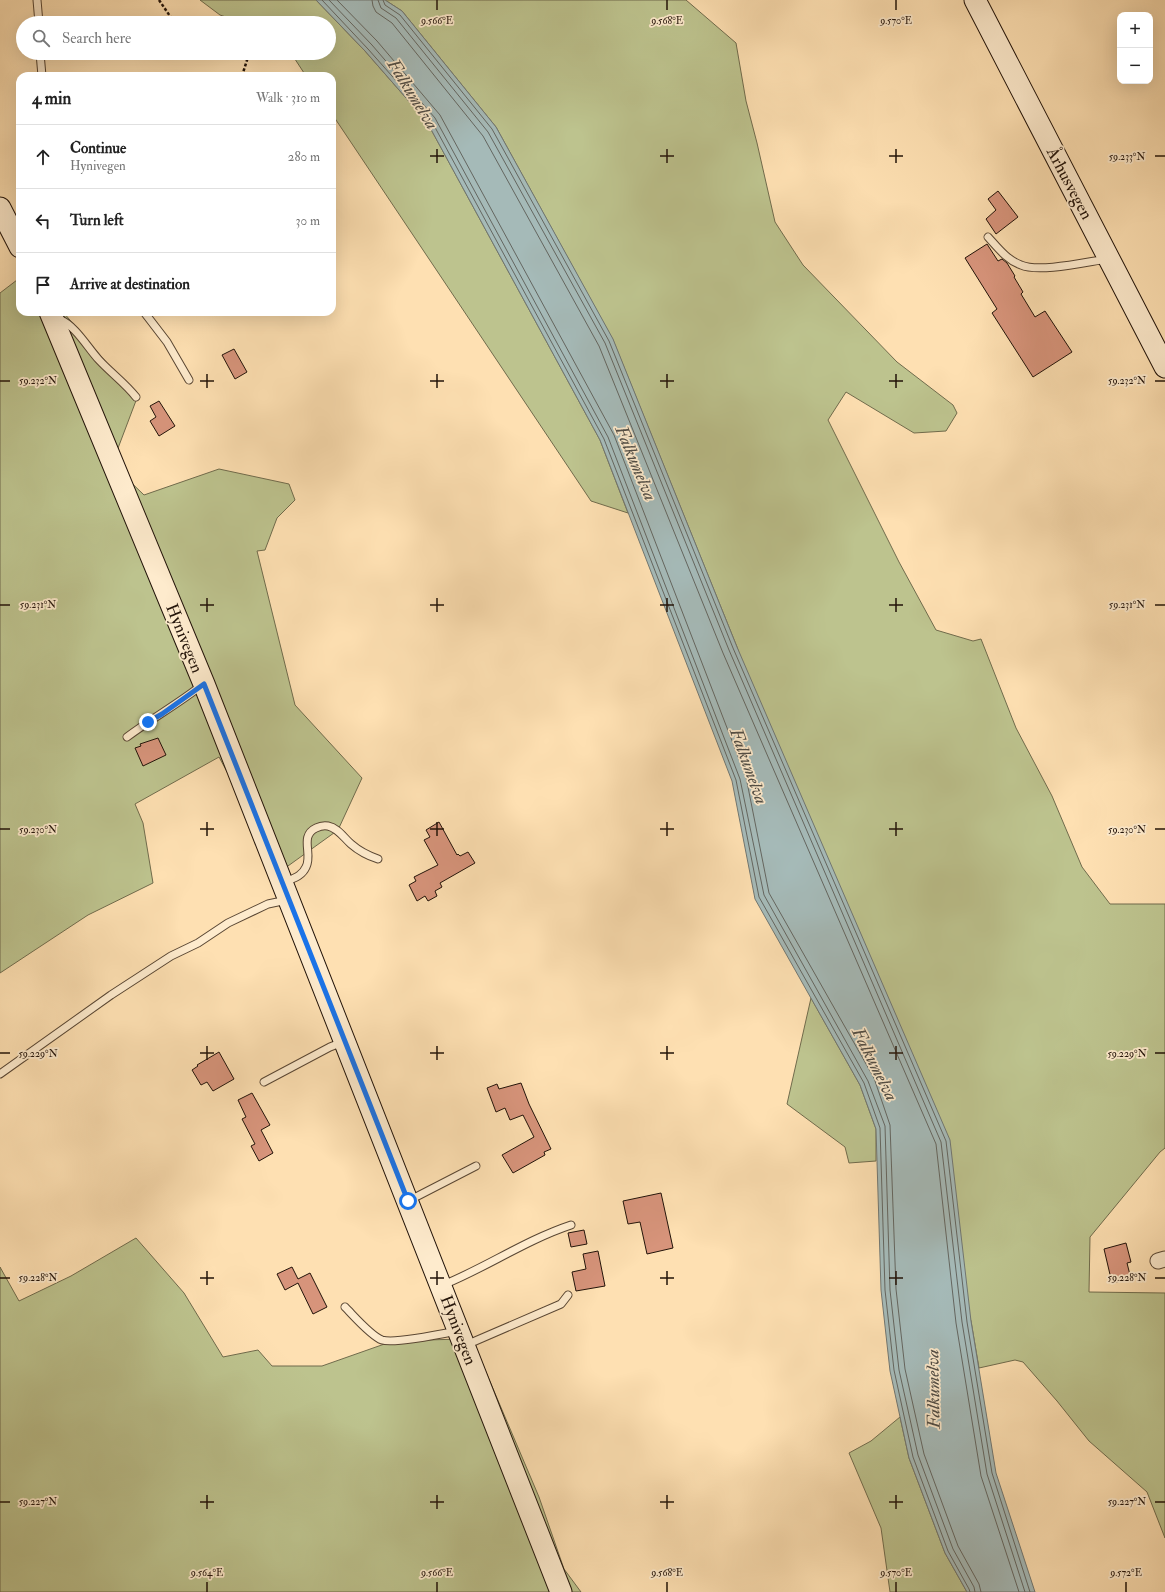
<!DOCTYPE html>
<html lang="en">
<head>
<meta charset="utf-8">
<style>
	body { margin:0; font-family:"IM FELL Double Pica",serif; background:#f2f2f2; color:#222 }
	.controls { position:absolute; right:12px; top:12px; display:grid; overflow:hidden; border-radius:8px; box-shadow:0 4px 16px #0002 }
	.controls button { width:36px; height:36px; display:grid; place-items:center; padding:0; border:0; border-bottom:1px solid #e0e0e0; background:#fff; color:#222; font:20px sans-serif }
	.stop { position:absolute; width:12px; height:12px; margin:-9px; border:3px solid #1a73e8; border-radius:50%; background:#fff }
	.stop.end { background:#1a73e8; border-color:#fff; box-shadow:0 1px 4px #0008 }
	.list { margin:0; padding:0; list-style:none }
	h2 { display:flex; justify-content:space-between; align-items:center; height:52px; margin:0; padding:0 16px; font-size:17px }
	h2 small { font-size:13px; font-weight:400; color:#767676 }
	.list li { display:grid; grid-template-columns:26px 1fr auto; gap:12px; align-items:center; box-sizing:border-box; height:64px; padding:0 16px; border-top:1px solid #e0e0e0 }
	.list b { display:block; font-size:15px; white-space:nowrap }
	.list p { margin:0; font-size:13px; white-space:nowrap; color:#767676 }
	.list em { font-size:13px; font-style:normal; color:#767676 }
	.icon { flex:none; width:22px; height:22px; fill:none; stroke:currentColor; stroke-width:2; stroke-linecap:round; stroke-linejoin:round }
	.map { position:relative; flex:none; width:1165px; height:1592px; overflow:hidden }
	.search { position:absolute; background:#fff; box-shadow:0 4px 16px #0002; left:16px; top:16px; width:320px; height:44px; display:flex; align-items:center; gap:10px; box-sizing:border-box; padding:0 14px; border-radius:22px; color:#767676; font-size:15px }
	.panel { position:absolute; background:#fff; box-shadow:0 4px 16px #0002; left:16px; top:72px; width:320px; height:244px; border-radius:12px }
	.map>svg:first-child { display:block }
	.green { fill:#bdc38e; stroke:#706b4c }
	.water { fill:#a5bab8; stroke:#717772 }
	.lines { fill:none; stroke-linecap:round; stroke-linejoin:round }
	.shore { stroke:#646660; stroke-width:1 }
	.building { fill:#d7947b; stroke:#221309 }
	.lane-casing { stroke:#594633; stroke-width:9 }
	.street-casing { stroke:#594633; stroke-width:17 }
	.secondary-casing { stroke:#221309; stroke-width:23 }
	.path { stroke:#221309; stroke-width:2.5; stroke-dasharray:3 2; stroke-linecap:butt }
	.lane { stroke:#feebcd; stroke-width:7 }
	.street { stroke:#feebcd; stroke-width:15 }
	.secondary { stroke:#feebcd; stroke-width:21 }
	.route { stroke:#1a73e8; stroke-width:5 }
	.ticks { fill:none; stroke:#221309; stroke-width:1.5 }
	.labels { text-anchor:middle; stroke-width:3.5; stroke-linejoin:round; paint-order:stroke }
	.street-label { font-size:17px; fill:#221309; stroke:#feebcd }
	.water-label { font-size:18px; font-style:italic; fill:#504d46; stroke:#feebcd }
	.ticks-label { font-size:10px; text-anchor:middle; fill:#221309; stroke:#feebcd; stroke-width:3.5; stroke-linejoin:round; paint-order:stroke }
</style>
</head>
<body>
<div class="map">
<svg width="1165" height="1592" viewBox="0 0 1165 1592">
	<rect width="100%" height="100%" fill="#fee0b2"/>
	<filter id="stains"><feTurbulence type="fractalNoise" baseFrequency=".005" numOctaves="4"/><feColorMatrix values="0 0 0 0 .2 0 0 0 0 .09 0 0 0 0 .02 0 0 0 .5 -.17"/></filter>
	<radialGradient id="worn" r=".72"><stop offset=".6" stop-color="#630" stop-opacity="0"/><stop offset="1" stop-color="#630" stop-opacity=".3"/></radialGradient>
	<g class="green">
		<polygon points="200,0 316,0 365,51 427,122 600,440 628,513 591,501 332,114 332,76 306,76 291,53 329,53 329,23 243,23 220,15"/>
		<polygon points="385,0 686,0 736,43 746,101 757,143 775,222 803,265 897,362 953,405 957,413 946,431 914,433 846,392 828,420 899,562 936,630 973,641 981,639 1016,728 1052,796 1082,867 1110,904 1165,904 1165,1148 1160,1152 1090,1237 1089,1292 1165,1293 1165,1538 1147,1492 1089,1441 1057,1401 1023,1362 1015,1360 979,1368 971,1321 737,647 613,340 496,127 402,11"/>
		<polygon points="17,280 20,282 20,312 63,312 137,398 112,464 144,495 219,469 289,484 295,500 277,518 265,550 257,551 295,705 362,778 338,830 281,871 219,757 135,804 143,823 153,883 88,915 0,973 0,293"/>
		<polygon points="811,998 860,1085 876,1129 876,1161 849,1163 845,1147 787,1104"/>
		<polygon points="136,1238 184,1293 223,1357 258,1350 272,1366 322,1366 393,1341 461,1339 477,1351 539,1497 564,1569 581,1592 0,1592 0,1267 19,1301 71,1276"/>
		<polygon points="900,1417 909,1458 945,1553 967,1592 890,1592 881,1528 849,1453 871,1441"/>
	</g>
	<polygon class="water" points="316,0 385,0 402,11 496,127 613,339 737,647 950,1140 971,1321 996,1473 1035,1592 967,1592 945,1553 909,1458 890,1371 881,1290 876,1129 860,1085 755,899 732,781 600,440 427,122 365,51"/>
	<g class="lines">
		<g class="shore">
			<polyline points="322,0 368,49 431,120 604,439 736,780 759,897 864,1083 880,1128 885,1290 894,1370 913,1457 948,1551 969,1589 970,1592"/>
			<polyline points="329,0 372,45 435,118 608,437 740,779 764,895 868,1081 885,1126 890,1290 899,1370 918,1455 953,1549 974,1587 975,1592"/>
			<polyline points="337,0 377,41 440,115 614,435 746,777 769,893 874,1078 890,1125 896,1289 905,1369 924,1454 958,1546 979,1584 981,1592"/>
			<polyline points="372,0 373,6 376,12 392,23 483,136 599,346 723,653 936,1144 956,1323 981,1476 1019,1592"/>
			<polyline points="378,0 381,8 396,18 488,132 605,343 729,650 941,1142 962,1322 987,1474 1025,1592"/>
			<polyline points="383,0 385,5 400,15 492,129 609,341 733,648 946,1141 967,1322 992,1473 1030,1592"/>
		</g>
	</g>
	<g class="building">
		<polygon points="998,191 1018,217 996,234 986,219 996,210 988,199"/>
		<polygon points="987,244 998,261 1002,259 1007,263 1015,276 1014,277 1023,292 1021,294 1035,317 1045,311 1072,352 1033,377 992,313 997,309 965,258"/>
		<polygon points="234,349 247,372 235,379 222,355"/>
		<polygon points="159,401 175,426 159,436 150,421 156,417 150,406"/>
		<polygon points="158,738 166,755 143,766 135,748 141,746 140,744"/>
		<polygon points="439,822 457,855 458,854 460,856 468,852 475,863 440,883 442,887 435,891 437,896 428,901 425,896 417,901 409,885 416,881 414,877 438,865 424,840 430,837 426,830"/>
		<polygon points="219,1052 234,1079 213,1091 207,1082 201,1085 192,1070 198,1066 197,1065"/>
		<polygon points="521,1083 529,1104 551,1149 544,1152 545,1155 513,1173 502,1155 534,1137 523,1115 510,1120 505,1108 496,1112 487,1088 497,1084 499,1089"/>
		<polygon points="252,1093 270,1125 261,1130 273,1153 259,1161 251,1146 255,1144 242,1119 246,1117 238,1100"/>
		<polygon points="661,1193 673,1248 647,1254 640,1222 628,1224 623,1201"/>
		<polygon points="584,1230 587,1244 571,1247 568,1233"/>
		<polygon points="1126,1243 1131,1262 1127,1263 1131,1279 1112,1283 1104,1249"/>
		<polygon points="598,1251 605,1286 576,1291 572,1272 586,1269 583,1254"/>
		<polygon points="292,1267 298,1279 310,1273 327,1307 313,1314 298,1283 285,1290 277,1274"/>
	</g>
	<g class="lines">
		<defs>
			<g id="lane">
				<polyline points="37,0 39,23"/>
				<polyline points="40,53 42,76"/>
				<path d="M988,237C998,248 1007,260 1021,265C1039,273 1086,262 1107,259"/>
				<polyline points="144,312 167,342 189,380"/>
				<path d="M59,319C76,326 87,347 99,360C111,373 125,383 136,397"/>
				<path d="M127,737C151,719 178,704 202,685"/>
				<path d="M285,882C294,878 302,876 306,867C313,854 299,836 316,828C320,826 323,825 328,826C338,828 344,838 351,844C359,851 369,856 378,859"/>
				<polyline points="0,1074 111,995 171,956 198,943 228,923 268,904 287,900"/>
				<polyline points="264,1082 330,1047 343,1042"/>
				<polyline points="410,1200 476,1166"/>
				<path d="M443,1285C487,1267 526,1240 571,1225"/>
				<path d="M345,1307C354,1316 371,1336 382,1340C394,1344 442,1334 457,1331"/>
				<polyline points="466,1345 561,1304 568,1295"/>
			</g>
			<polyline id="street" points="1158,1261 1165,1259"/>
			<g id="secondary">
				<polyline points="975,0 1165,367"/>
				<polyline points="0,208 20,247"/>
				<polyline points="50,312 204,684 561,1592"/>
			</g>
		</defs>
		<use href="#lane" class="lane-casing"/>
		<use href="#street" class="street-casing"/>
		<use href="#secondary" class="secondary-casing"/>
		<g class="path">
			<polyline points="159,0 174,22 177,23"/>
			<polyline points="242,76 248,57 247,53"/>
		</g>
		<use href="#lane" class="lane"/>
		<use href="#street" class="street"/>
		<use href="#secondary" class="secondary"/>
	</g>
	<g class="lines">
		<polyline class="route" points="148,722 162,714 204,684 408,1201"/>
	</g>
	<path class="ticks" d="M437,0V10M667,0V10M896,0V10M437,149V163M667,149V163M896,149V163M430,156H444M660,156H674M889,156H903M1155,156H1165M207,374V388M437,374V388M667,374V388M896,374V388M0,381H10M200,381H214M430,381H444M660,381H674M889,381H903M1155,381H1165M207,598V612M437,598V612M667,598V612M896,598V612M0,605H10M200,605H214M430,605H444M660,605H674M889,605H903M1155,605H1165M207,822V836M437,822V836M667,822V836M896,822V836M0,829H10M200,829H214M430,829H444M660,829H674M889,829H903M1155,829H1165M207,1046V1060M437,1046V1060M667,1046V1060M896,1046V1060M0,1053H10M200,1053H214M430,1053H444M660,1053H674M889,1053H903M1155,1053H1165M207,1271V1285M437,1271V1285M667,1271V1285M896,1271V1285M0,1278H10M200,1278H214M430,1278H444M660,1278H674M889,1278H903M1155,1278H1165M207,1495V1509M437,1495V1509M667,1495V1509M896,1495V1509M0,1502H10M200,1502H214M430,1502H444M660,1502H674M889,1502H903M1155,1502H1165M207,1582V1592M437,1582V1592M667,1582V1592M896,1582V1592M1126,1582V1592"/>
	<g class="labels">
		<g class="street-label">
			<text transform="translate(1070 183) rotate(62)" y="6">Århusvegen</text>
			<text transform="translate(185 638) rotate(68)" y="6">Hynivegen</text>
			<text transform="translate(459 1330) rotate(69)" y="6">Hynivegen</text>
		</g>
		<g class="water-label">
			<text transform="translate(413 94) rotate(58)" y="6">Falkumelva</text>
			<text transform="translate(636 463) rotate(67)" y="6">Falkumelva</text>
			<text transform="translate(749 766) rotate(70)" y="6">Falkumelva</text>
			<text transform="translate(875 1064) rotate(63)" y="6">Falkumelva</text>
			<text transform="translate(933 1389) rotate(-91)" y="6">Falkumelva</text>
		</g>
	</g>
	<g class="ticks-label">
		<text x="437" y="24">9.566°E</text>
		<text x="667" y="24">9.568°E</text>
		<text x="896" y="24">9.570°E</text>
		<text x="1127" y="160">59.233°N</text>
		<text x="38" y="384">59.232°N</text>
		<text x="1127" y="384">59.232°N</text>
		<text x="38" y="608">59.231°N</text>
		<text x="1127" y="608">59.231°N</text>
		<text x="38" y="833">59.230°N</text>
		<text x="1127" y="833">59.230°N</text>
		<text x="38" y="1057">59.229°N</text>
		<text x="1127" y="1057">59.229°N</text>
		<text x="38" y="1281">59.228°N</text>
		<text x="1127" y="1281">59.228°N</text>
		<text x="38" y="1505">59.227°N</text>
		<text x="1127" y="1505">59.227°N</text>
		<text x="207" y="1576">9.564°E</text>
		<text x="437" y="1576">9.566°E</text>
		<text x="667" y="1576">9.568°E</text>
		<text x="896" y="1576">9.570°E</text>
		<text x="1126" y="1576">9.572°E</text>
	</g>
	<rect width="100%" height="100%" filter="url(#stains)"/>
	<rect width="100%" height="100%" fill="url(#worn)"/>
</svg>
<div class="controls">
<button>+</button>
<button>−</button>
</div>
<div class="stop" style="left:408px;top:1201px"></div>
<div class="stop end" style="left:148px;top:722px"></div>
<div class="search"><svg class="icon" aria-label="search" viewBox="0 0 24 24"><circle cx="10" cy="10" r="6"/><path d="M15 15l6 6"/></svg>Search here</div>
<section class="panel">
<h2>4 min<small>Walk · 310 m</small></h2>
<ul class="list">
<li><svg class="icon" aria-label="ahead" viewBox="0 0 24 24"><path d="M12 20V5M6 11l6-6 6 6"/></svg><div><b>Continue</b><p>Hynivegen</p></div><em>280 m</em></li>
<li><svg class="icon" aria-label="left" viewBox="0 0 24 24"><path d="M17 20v-9H6M10 6l-5 5 5 5"/></svg><div><b>Turn left</b></div><em>30 m</em></li>
<li><svg class="icon" aria-label="arrive" viewBox="0 0 24 24"><path d="M6 21V4h12l-3 4 3 4H6"/></svg><div><b>Arrive at destination</b></div></li>
</ul>
</section>
</div>
</body>
</html>
